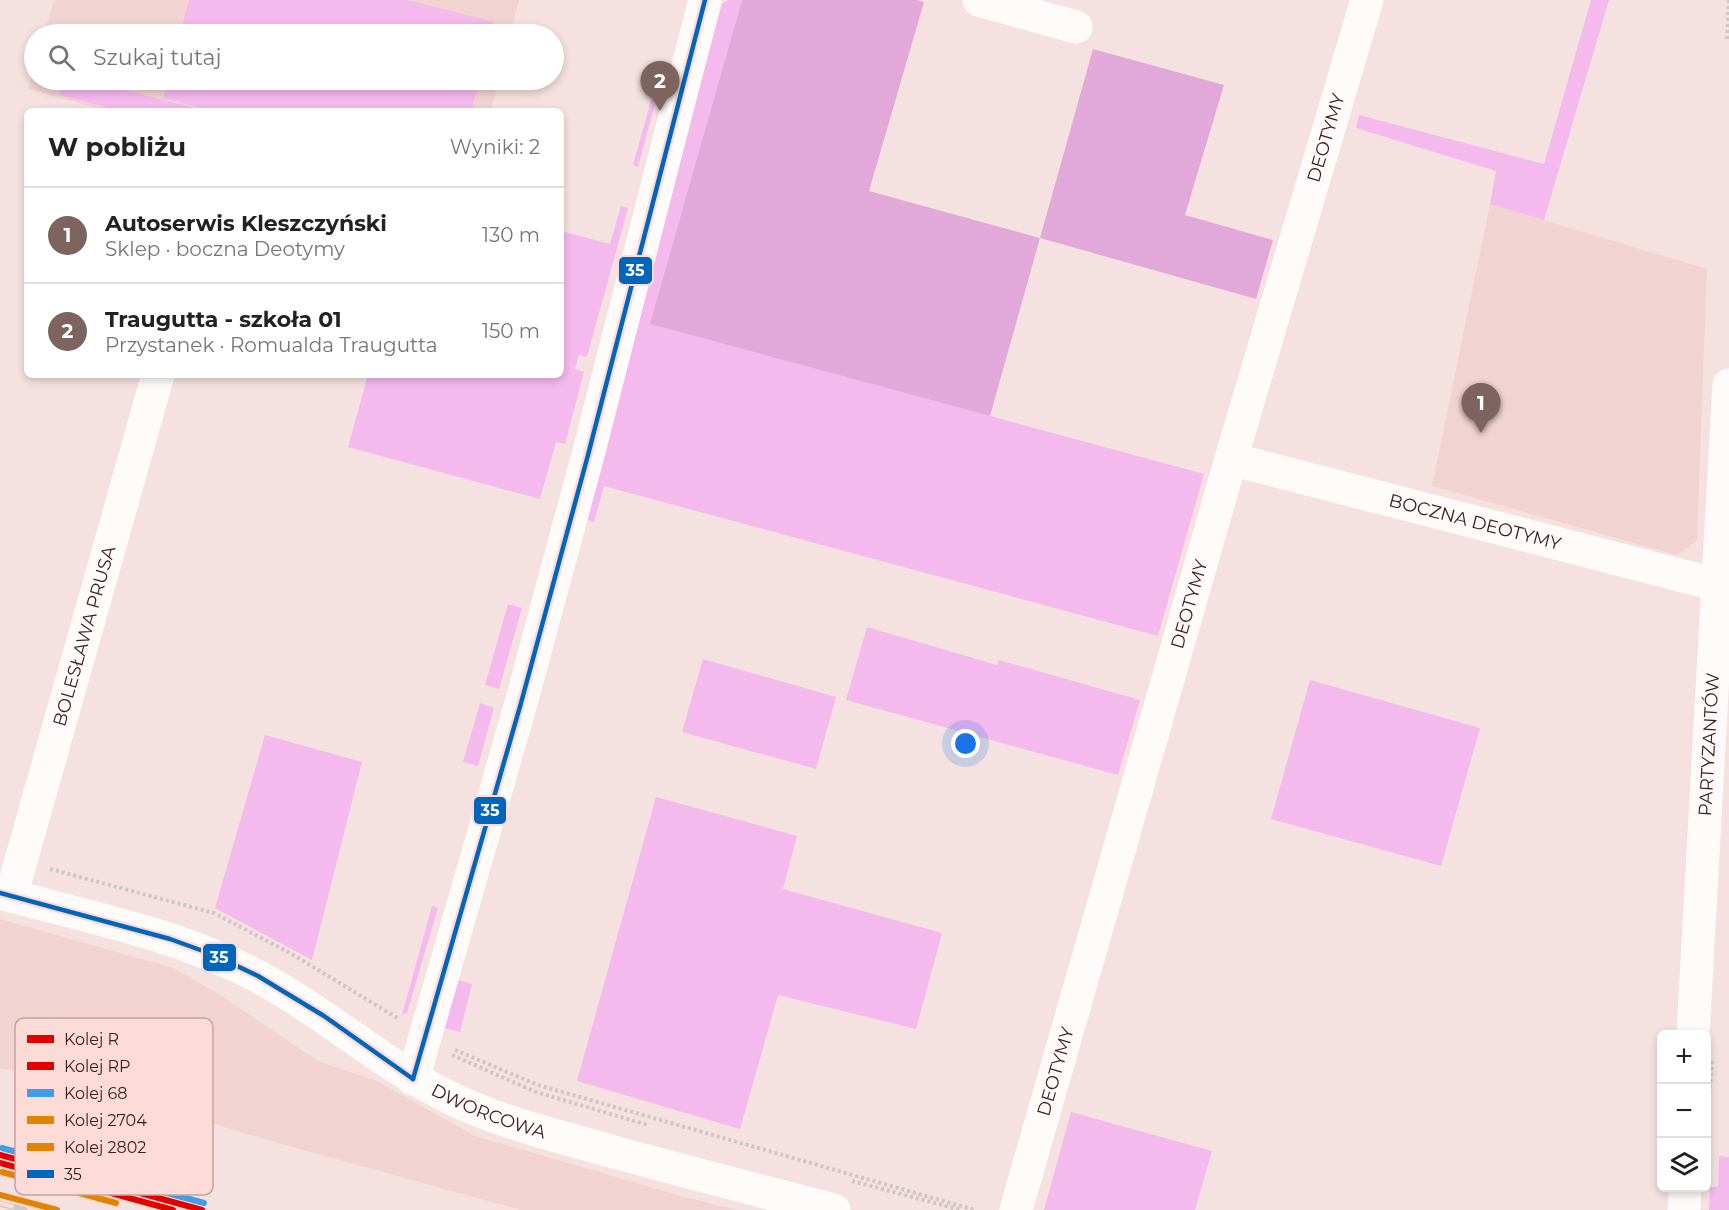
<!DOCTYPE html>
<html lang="pl">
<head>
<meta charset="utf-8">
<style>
	body { margin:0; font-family:Montserrat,sans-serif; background:#f6f6f6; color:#222 }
	.controls { position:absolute; right:18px; bottom:18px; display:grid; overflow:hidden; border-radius:9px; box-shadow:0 3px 9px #0003 }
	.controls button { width:54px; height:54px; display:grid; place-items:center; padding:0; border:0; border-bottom:2px solid #e0e0e0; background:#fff; color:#222; font:30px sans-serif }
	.you { position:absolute; left:966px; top:744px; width:21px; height:21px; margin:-15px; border:4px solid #fff; border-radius:50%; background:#1a73e8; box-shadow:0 0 0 9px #1a73e833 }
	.badge { display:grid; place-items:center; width:39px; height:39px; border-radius:50%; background:#7d6461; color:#fff; font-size:20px; font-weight:700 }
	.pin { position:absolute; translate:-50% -50px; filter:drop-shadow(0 2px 3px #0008) }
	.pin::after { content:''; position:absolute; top:32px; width:21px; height:18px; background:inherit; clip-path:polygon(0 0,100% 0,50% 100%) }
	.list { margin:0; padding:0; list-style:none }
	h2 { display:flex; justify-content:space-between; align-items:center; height:78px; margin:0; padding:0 24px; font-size:26px }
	h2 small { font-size:20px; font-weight:400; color:#767676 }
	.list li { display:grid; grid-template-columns:39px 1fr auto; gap:18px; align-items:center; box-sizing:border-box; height:96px; padding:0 24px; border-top:2px solid #e0e0e0 }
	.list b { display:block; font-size:22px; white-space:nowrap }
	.list p { margin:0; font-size:20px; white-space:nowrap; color:#767676 }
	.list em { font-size:20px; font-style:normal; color:#767676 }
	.icon { flex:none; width:33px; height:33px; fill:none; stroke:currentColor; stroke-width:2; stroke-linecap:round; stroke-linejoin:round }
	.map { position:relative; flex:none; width:1729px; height:1210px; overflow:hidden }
	.search { position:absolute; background:#fff; box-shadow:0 3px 9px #0003; left:24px; top:24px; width:540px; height:66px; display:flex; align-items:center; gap:15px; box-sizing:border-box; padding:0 21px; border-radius:33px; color:#767676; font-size:22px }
	.panel { position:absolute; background:#fff; box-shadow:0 3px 9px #0003; left:24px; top:108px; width:540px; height:270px; border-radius:9px }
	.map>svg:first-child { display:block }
	.built { fill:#f1d4d1 }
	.green { fill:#f4b9ed }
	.forest { fill:#e2a8da }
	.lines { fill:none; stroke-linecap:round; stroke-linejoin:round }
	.path { stroke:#cec6c5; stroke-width:4; stroke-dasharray:3 3; stroke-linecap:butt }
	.minor { stroke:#fefbfa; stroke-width:33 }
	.rail-casing { stroke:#cec8c7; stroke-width:7 }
	.rail { stroke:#fddcd8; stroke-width:4.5; stroke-dasharray:14; stroke-linecap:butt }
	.bus-1-casing { stroke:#fddcd8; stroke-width:9 }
	.bus-1 { stroke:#0065bd; stroke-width:4.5 }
	.rail-1-casing { stroke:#fddcd8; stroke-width:10 }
	.rail-2-casing { stroke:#fddcd8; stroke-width:10 }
	.rail-3-casing { stroke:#fddcd8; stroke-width:10 }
	.rail-4-casing { stroke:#fddcd8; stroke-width:10 }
	.rail-5-casing { stroke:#fddcd8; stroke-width:10 }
	.rail-1 { stroke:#e50000; stroke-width:6 }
	.rail-2 { stroke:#e50000; stroke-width:6 }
	.rail-3 { stroke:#3e9ee9; stroke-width:6 }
	.rail-4 { stroke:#e28304; stroke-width:6 }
	.rail-5 { stroke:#e28304; stroke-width:6 }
	.labels { text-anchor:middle; stroke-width:5; stroke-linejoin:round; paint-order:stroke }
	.street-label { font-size:18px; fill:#3d201d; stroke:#fddcd8 }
	.key { fill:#fddcd8; stroke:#c3a4a0; stroke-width:1.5 }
	.key-label { font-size:16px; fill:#3d201d }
	.line-badge { stroke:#fddcd8; stroke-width:2 }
	.badge-label { font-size:16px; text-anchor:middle; font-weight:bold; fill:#fff }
</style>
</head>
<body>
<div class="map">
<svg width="1729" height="1210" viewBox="0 0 1729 1210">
	<rect width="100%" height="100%" fill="#f5e2e0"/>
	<g class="built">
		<polygon points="54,0 519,0 510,34 44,34"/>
		<polygon points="34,66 34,80 499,80 491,110 493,111 108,111 28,89"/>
		<polygon points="1490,204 1707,269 1697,541 1677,555 1432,486"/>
		<polygon points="0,919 173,968 217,993 318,1061 377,1081 475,1136 681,1196 736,1210 521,1210 285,1145 93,1088 0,1068"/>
	</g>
	<g class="green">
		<polygon points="189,0 407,0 494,22 491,34 180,34"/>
		<polygon points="729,0 742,0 651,324 1204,474 1158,636 604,486 594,522 585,519 722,4"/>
		<polygon points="1591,0 1609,0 1544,220 1490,204 1496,171 1356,128 1359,115 1544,164"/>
		<polygon points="659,72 663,74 638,167 633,165"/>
		<polygon points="64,80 86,80 206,111 122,111 60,95"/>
		<polygon points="168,80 480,80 471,111 213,111 163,98"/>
		<polygon points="621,206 628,208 587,357 579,355 575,369 584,372 565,444 556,442 540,499 348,447 368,375 561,375 561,231 610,244"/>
		<polygon points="508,604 522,608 499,689 485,685"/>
		<polygon points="867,627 997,665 999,660 1140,700 1118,775 846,700"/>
		<polygon points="703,659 836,697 816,769 682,732"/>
		<polygon points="1310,680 1480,728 1441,866 1271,819"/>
		<polygon points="480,703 494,708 478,766 463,762"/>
		<polygon points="265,735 362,762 312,960 215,908"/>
		<polygon points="656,797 797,836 783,889 942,933 916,1029 778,995 740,1129 577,1081"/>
		<polygon points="432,906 438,908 407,1013 402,1015"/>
		<polygon points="458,980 472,984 460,1032 444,1028"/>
		<polygon points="1071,1112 1212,1151 1195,1210 1044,1210"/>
		<polygon points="1719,1156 1729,1157 1729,1210 1709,1210 1710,1187 1718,1187"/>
	</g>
	<polygon class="forest" points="742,0 917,0 924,2 869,191 1040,238 1093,49 1224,85 1185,215 1273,240 1256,299 1040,238 990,416 650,324"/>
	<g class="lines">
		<g class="path">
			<polyline points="1729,0 1727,39 1729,39"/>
			<polyline points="50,869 214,913 290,953 399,1019"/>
			<polyline points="455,1050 538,1085 975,1210"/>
			<polyline points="452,1055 536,1092 648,1125"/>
			<polyline points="1706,1142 1712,1059"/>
			<polyline points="852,1181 961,1210"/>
		</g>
		<g class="minor">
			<polyline points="979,0 1076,27"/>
			<path id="s1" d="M1231,459L1718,585"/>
			<path id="s2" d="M0,893C87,917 178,934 259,977C328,1014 387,1069 459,1102C509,1125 562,1137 614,1152C687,1172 761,1191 834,1210"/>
			<path id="s3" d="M11,896L158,375"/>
			<path id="s4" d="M1693,1034L1729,385"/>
			<polyline points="413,1079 521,703 588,455 705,0"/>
			<path id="s5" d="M1016,1210L1231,459L1367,0"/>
			<polyline points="1684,1210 1685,1188"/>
		</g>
		<defs>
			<polyline id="rail" points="0,1203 24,1210"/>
		</defs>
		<use href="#rail" class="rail-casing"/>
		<use href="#rail" class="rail"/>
		<defs>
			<g id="bus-1">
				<polyline points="0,893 170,939 214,955 258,976 324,1016 413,1079"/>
				<polyline points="413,1079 521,703 588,455 705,0"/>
			</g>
		</defs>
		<use href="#bus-1" class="bus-1-casing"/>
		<use href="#bus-1" class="bus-1"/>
		<defs>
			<polyline id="rail-1" points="0,1155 202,1210"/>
			<polyline id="rail-2" points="0,1163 173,1210"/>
			<polyline id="rail-3" points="2,1148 204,1203"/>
			<polyline id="rail-4" points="2,1172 116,1203"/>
			<polyline id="rail-5" points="0,1195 57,1210"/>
		</defs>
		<use href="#rail-1" class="rail-1-casing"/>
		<use href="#rail-2" class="rail-2-casing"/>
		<use href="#rail-3" class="rail-3-casing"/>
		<use href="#rail-4" class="rail-4-casing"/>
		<use href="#rail-5" class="rail-5-casing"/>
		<use href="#rail-1" class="rail-1"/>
		<use href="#rail-2" class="rail-2"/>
		<use href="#rail-3" class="rail-3"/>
		<use href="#rail-4" class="rail-4"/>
		<use href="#rail-5" class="rail-5"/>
	</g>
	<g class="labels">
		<g class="street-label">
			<text dy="6" stroke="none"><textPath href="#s5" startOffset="1116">DEOTYMY</textPath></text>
			<text dy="6" stroke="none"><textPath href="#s1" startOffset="252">BOCZNA DEOTYMY</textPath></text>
			<text dy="6" stroke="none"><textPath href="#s5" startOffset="630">DEOTYMY</textPath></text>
			<text dy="6" stroke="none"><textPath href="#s3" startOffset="270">BOLESŁAWA PRUSA</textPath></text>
			<text dy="6" stroke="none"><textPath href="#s4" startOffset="290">PARTYZANTÓW</textPath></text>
			<text dy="6" stroke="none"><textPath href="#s5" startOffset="144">DEOTYMY</textPath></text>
			<text dy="6" stroke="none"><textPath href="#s2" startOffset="540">DWORCOWA</textPath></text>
		</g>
	</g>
	<rect x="15" y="1018" width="198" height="177" rx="9" class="key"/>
	<rect x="27" y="1035" width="27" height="8" fill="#e50000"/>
	<rect x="27" y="1062" width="27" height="8" fill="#e50000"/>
	<rect x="27" y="1089" width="27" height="8" fill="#3e9ee9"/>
	<rect x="27" y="1116" width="27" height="8" fill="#e28304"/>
	<rect x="27" y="1143" width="27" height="8" fill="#e28304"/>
	<rect x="27" y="1170" width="27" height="8" fill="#0065bd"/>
	<g class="key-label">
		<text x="64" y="1045">Kolej R</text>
		<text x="64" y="1072">Kolej RP</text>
		<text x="64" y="1099">Kolej 68</text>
		<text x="64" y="1126">Kolej 2704</text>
		<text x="64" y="1153">Kolej 2802</text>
		<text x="64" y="1180">35</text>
	</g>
	<g class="line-badge">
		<rect x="618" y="256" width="35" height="29" rx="6" fill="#0065bd"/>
		<rect x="473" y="796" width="34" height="29" rx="6" fill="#0065bd"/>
		<rect x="202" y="943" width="35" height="29" rx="6" fill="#0065bd"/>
	</g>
	<g class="badge-label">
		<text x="635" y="276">35</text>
		<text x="490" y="816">35</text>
		<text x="219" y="963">35</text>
	</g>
</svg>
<div class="controls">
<button>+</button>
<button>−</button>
<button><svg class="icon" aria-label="layers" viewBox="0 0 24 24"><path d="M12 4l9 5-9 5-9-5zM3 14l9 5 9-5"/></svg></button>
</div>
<div class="you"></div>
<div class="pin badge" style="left:1481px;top:433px">1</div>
<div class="pin badge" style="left:660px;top:111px">2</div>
<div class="search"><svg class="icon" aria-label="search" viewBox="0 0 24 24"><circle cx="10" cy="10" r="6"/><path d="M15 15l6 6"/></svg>Szukaj tutaj</div>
<section class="panel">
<h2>W pobliżu<small>Wyniki: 2</small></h2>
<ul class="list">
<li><span class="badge">1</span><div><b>Autoserwis Kleszczyński</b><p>Sklep · boczna Deotymy</p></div><em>130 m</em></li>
<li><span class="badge">2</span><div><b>Traugutta - szkoła 01</b><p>Przystanek · Romualda Traugutta</p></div><em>150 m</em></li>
</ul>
</section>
</div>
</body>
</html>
